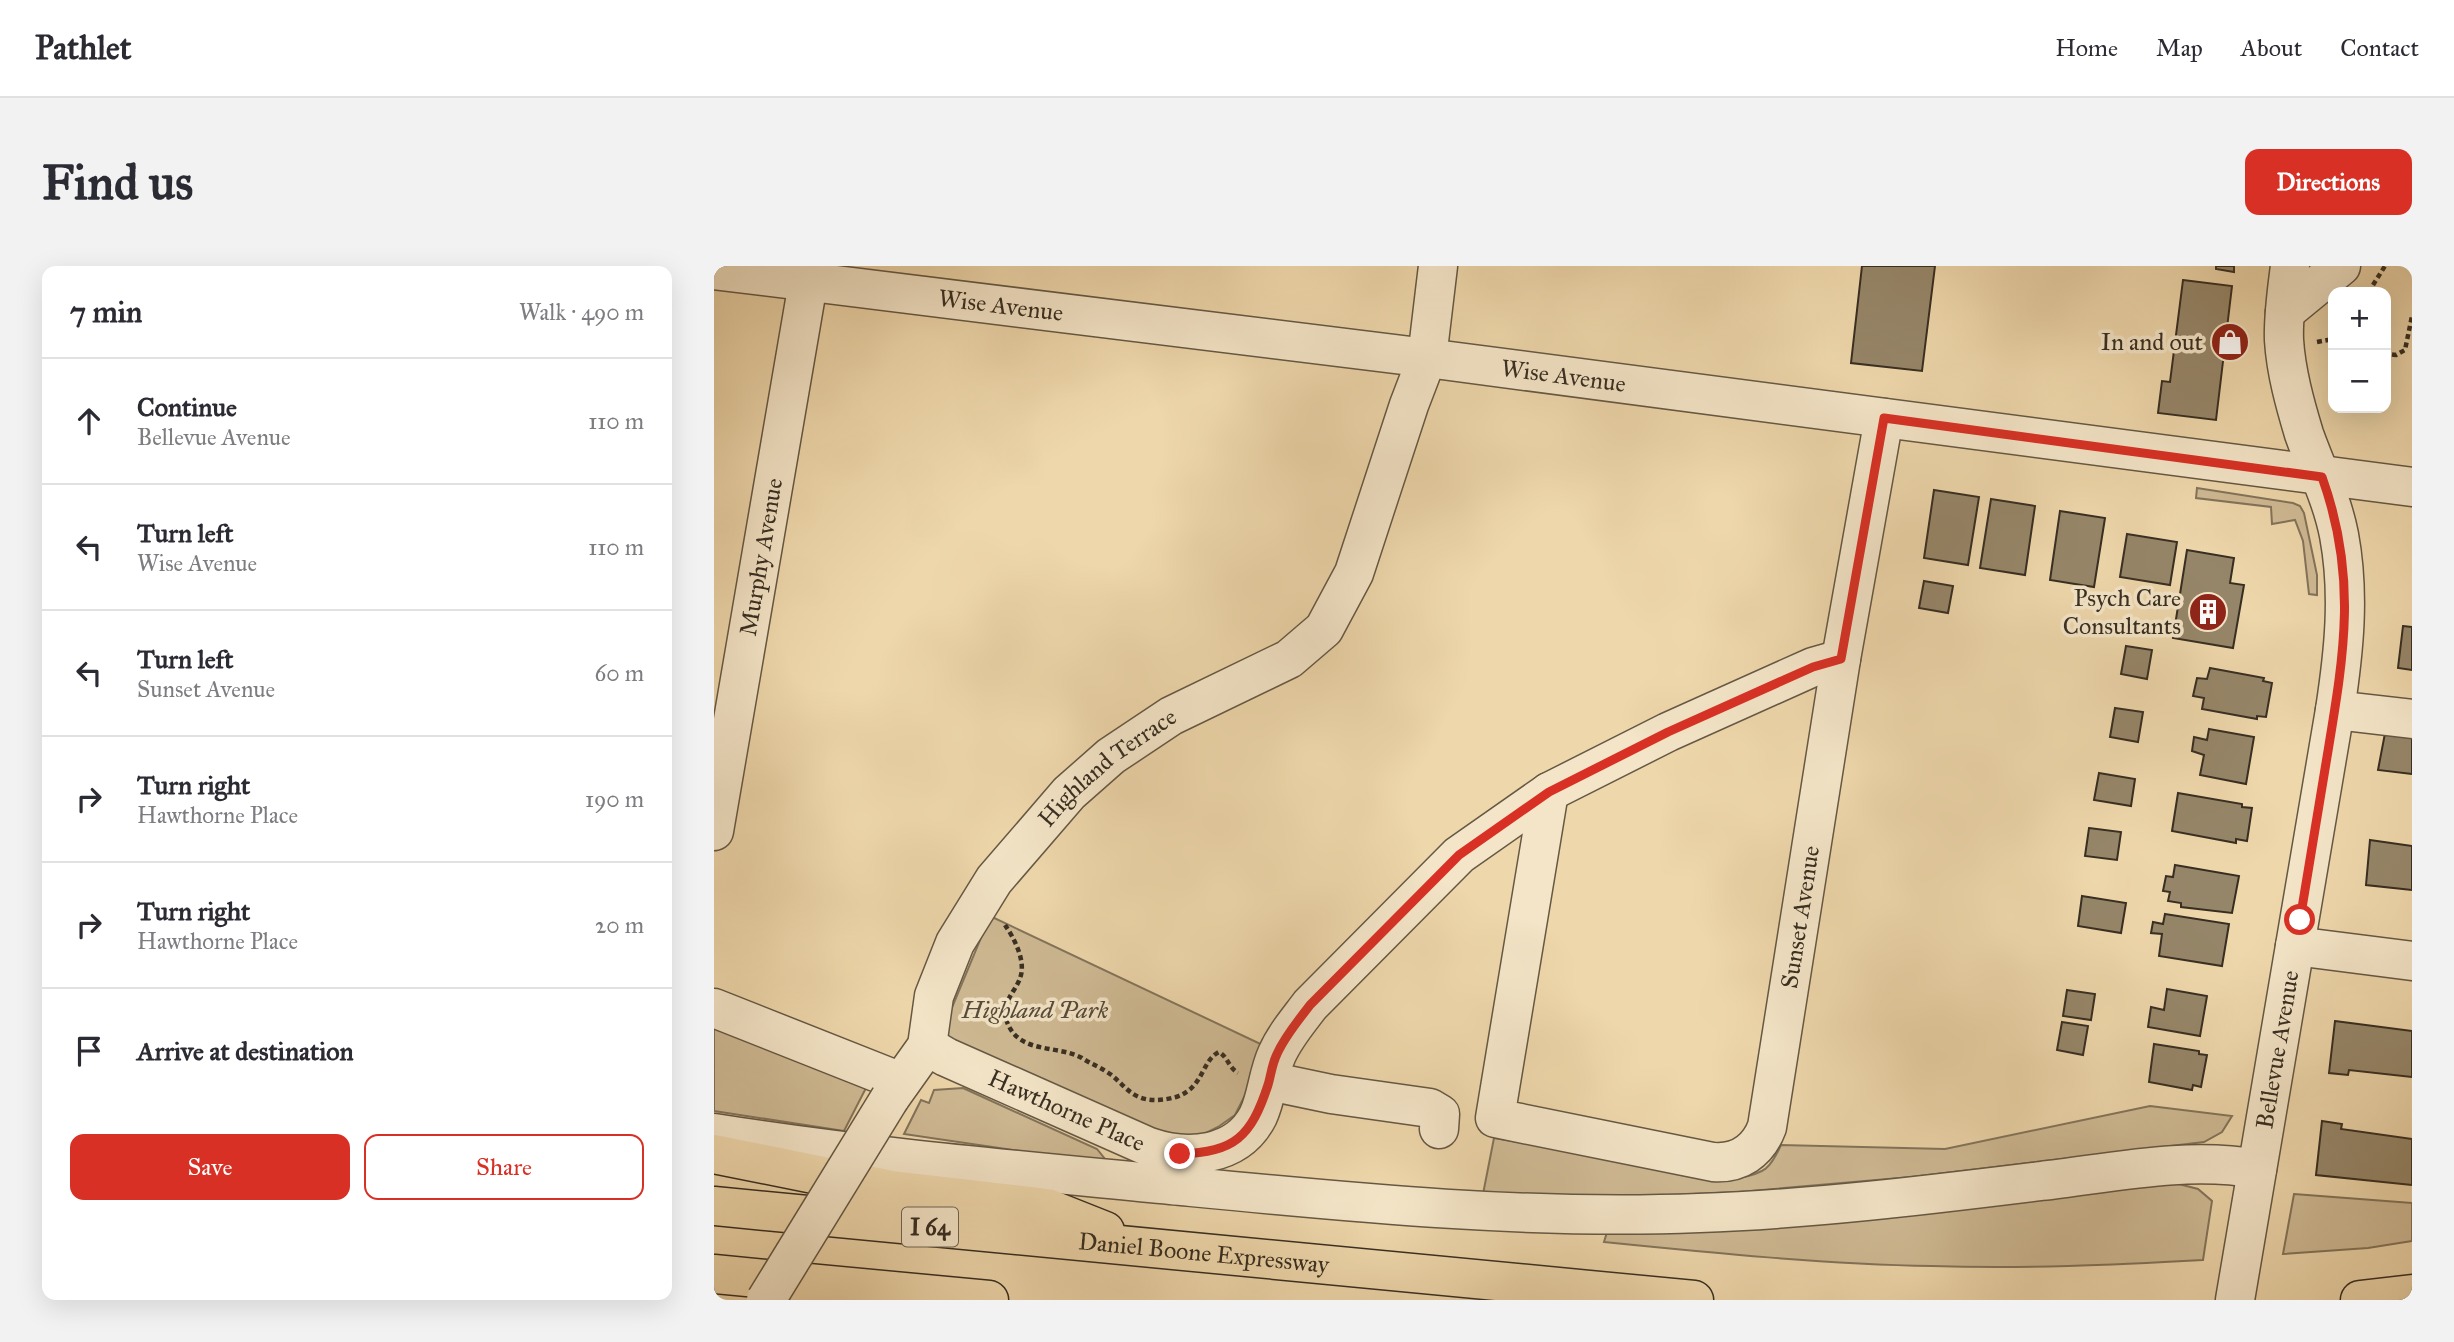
<!DOCTYPE html>
<html lang="en">
<head>
<meta charset="utf-8">
<style>
	body { margin:0; font-family:"IM FELL Great Primer",serif; background:#f2f2f3; color:#2b2b33 }
	.controls { position:absolute; right:21px; top:21px; display:grid; overflow:hidden; border-radius:14px; box-shadow:0 7px 28px #0002 }
	.controls button { width:63px; height:63px; display:grid; place-items:center; padding:0; border:0; border-bottom:2px solid #e1e1e2; background:#fff; color:#2b2b33; font:35px sans-serif }
	.stop { position:absolute; width:21px; height:21px; margin:-16px; border:5px solid #d93025; border-radius:50%; background:#fff }
	.stop.end { background:#d93025; border-color:#fff; box-shadow:0 2px 7px #0008 }
	.list { margin:0; padding:0; list-style:none }
	h2 { display:flex; justify-content:space-between; align-items:center; height:91px; margin:0; padding:0 28px; font-size:30px }
	h2 small { font-size:23px; font-weight:400; color:#7c7c81 }
	.list li { display:grid; grid-template-columns:46px 1fr auto; gap:21px; align-items:center; box-sizing:border-box; height:126px; padding:0 28px; border-top:2px solid #e1e1e2 }
	.list b { display:block; font-size:26px; white-space:nowrap }
	.list p { margin:0; font-size:23px; white-space:nowrap; color:#7c7c81 }
	.list em { font-size:23px; font-style:normal; color:#7c7c81 }
	.actions { display:flex; gap:14px; padding:21px 28px }
	.actions a { flex:1; padding:16px 0; border:2px solid #d93025; border-radius:14px; text-align:center; font-size:24px; color:#d93025 }
	.actions .main { background:#d93025; color:#fff }
	.icon { flex:none; width:38px; height:38px; fill:none; stroke:currentColor; stroke-width:2; stroke-linecap:round; stroke-linejoin:round }
	.map { position:relative; flex:none; width:1698px; height:1034px; overflow:hidden; border-radius:14px }
	header { display:flex; align-items:center; gap:42px; box-sizing:border-box; height:98px; padding:0 35px; background:#fff; border-bottom:2px solid #e1e1e2 }
	header strong { font-size:33px }
	nav { display:flex; gap:38px; margin-inline-start:auto; font-size:24px }
	.intro { display:flex; align-items:center; justify-content:space-between; box-sizing:border-box; height:168px; padding:0 42px }
	h1 { margin:0; font-size:49px }
	.button { padding:18px 32px; border-radius:14px; background:#d93025; color:#fff; font-size:24px; font-weight:700 }
	main { display:flex; gap:42px; padding:0 42px }
	aside { flex:1; background:#fff; border-radius:14px; box-shadow:0 7px 28px #0002 }
	.map>svg:first-child { display:block }
	.green { fill:#cfba94; stroke:#83745b; stroke-width:2 }
	.building { fill:#968669; stroke:#372e22; stroke-width:2 }
	.lines { fill:none; stroke-linecap:round; stroke-linejoin:round }
	.minor-casing { stroke:#655844; stroke-width:41 }
	.highway-casing { stroke:#372e22; stroke-width:41 }
	.path { stroke:#372e22; stroke-width:4.5; stroke-dasharray:5 3.5; stroke-linecap:butt }
	.minor { stroke:#f4e5c8; stroke-width:38 }
	.highway { stroke:#eed7ab; stroke-width:38 }
	.minor-bridge-casing { stroke:#655844; stroke-width:41; stroke-linecap:butt }
	.minor-bridge { stroke:#f4e5c8; stroke-width:38 }
	.route { stroke:#d93025; stroke-width:9 }
	.labels { text-anchor:middle; stroke-width:7; stroke-linejoin:round; paint-order:stroke }
	.shield { fill:#f4e5c8; stroke:#706554; stroke-width:2 }
	.shield-label { font-size:23px; font-weight:bold; fill:#372e22 }
	.street-label { font-size:24px; fill:#372e22; stroke:#f4e5c8 }
	.poi-label { font-size:24px; fill:#372e22; stroke:#f4e5c8; text-anchor:end }
	.park-label { font-size:24px; font-style:italic; fill:#554a39; stroke:#f4e5c8 }
</style>
</head>
<body>
<header>
<strong>Pathlet</strong>
<nav><a>Home</a><a>Map</a><a>About</a><a>Contact</a></nav>
</header>
<div class="intro"><h1>Find us</h1><a class="button">Directions</a></div>
<main>
<aside>
<h2>7 min<small>Walk · 490 m</small></h2>
<ul class="list">
<li><svg class="icon" aria-label="ahead" viewBox="0 0 24 24"><path d="M12 20V5M6 11l6-6 6 6"/></svg><div><b>Continue</b><p>Bellevue Avenue</p></div><em>110 m</em></li>
<li><svg class="icon" aria-label="left" viewBox="0 0 24 24"><path d="M17 20v-9H6M10 6l-5 5 5 5"/></svg><div><b>Turn left</b><p>Wise Avenue</p></div><em>110 m</em></li>
<li><svg class="icon" aria-label="left" viewBox="0 0 24 24"><path d="M17 20v-9H6M10 6l-5 5 5 5"/></svg><div><b>Turn left</b><p>Sunset Avenue</p></div><em>60 m</em></li>
<li><svg class="icon" aria-label="right" viewBox="0 0 24 24"><path d="M7 20v-9h11M14 6l5 5-5 5"/></svg><div><b>Turn right</b><p>Hawthorne Place</p></div><em>190 m</em></li>
<li><svg class="icon" aria-label="right" viewBox="0 0 24 24"><path d="M7 20v-9h11M14 6l5 5-5 5"/></svg><div><b>Turn right</b><p>Hawthorne Place</p></div><em>20 m</em></li>
<li><svg class="icon" aria-label="arrive" viewBox="0 0 24 24"><path d="M6 21V4h12l-3 4 3 4H6"/></svg><div><b>Arrive at destination</b></div></li>
</ul>
<div class="actions"><a class="main">Save</a><a>Share</a></div>
</aside>
<div class="map">
<svg width="1698" height="1034" viewBox="0 0 1698 1034">
	<rect width="100%" height="100%" fill="#eed7ab"/>
	<filter id="stains"><feTurbulence type="fractalNoise" baseFrequency=".00286" numOctaves="4"/><feColorMatrix values="0 0 0 0 .2 0 0 0 0 .09 0 0 0 0 .02 0 0 0 .5 -.17"/></filter>
	<radialGradient id="worn" r=".72"><stop offset=".6" stop-color="#630" stop-opacity="0"/><stop offset="1" stop-color="#630" stop-opacity=".3"/></radialGradient>
	<g class="green">
		<polygon points="1483,222 1579,237 1586,240 1590,247 1603,309 1603,329 1595,328 1589,275 1581,254 1558,258 1557,241 1482,232"/>
		<polygon points="276,650 555,782 521,849 504,861 484,871 441,870 236,779 231,768 232,756"/>
		<polygon points="0,757 153,820 130,865 0,845"/>
		<polygon points="249,822 383,883 395,898 190,868 207,834 215,837 220,824"/>
		<path d="M1436,840L1518,850L1508,866L1490,876L1197,911L1025,926L907,931L769,928L780,872L1025,912C1051,907 1056,903 1067,879L1231,883Z"/>
		<path d="M1461,917L1484,923L1498,935L1489,994C1399,999 1309,1003 1218,1000C1109,998 999,987 890,976L894,963Z"/>
		<polygon points="1580,928 1698,937 1698,975 1654,982 1569,988"/>
	</g>
	<g class="building">
		<polygon points="1148,0 1221,0 1208,105 1137,97"/>
		<polygon points="1502,0 1520,0 1520,6 1502,3"/>
		<polygon points="1469,14 1518,20 1502,154 1444,147 1448,115 1456,116"/>
		<polygon points="1220,224 1265,231 1254,299 1210,292"/>
		<polygon points="1277,233 1321,240 1311,309 1266,302"/>
		<polygon points="1346,245 1391,252 1380,321 1336,314"/>
		<polygon points="1413,268 1463,276 1456,319 1406,311"/>
		<polygon points="1473,284 1520,292 1516,317 1530,319 1519,382 1459,372"/>
		<polygon points="1210,315 1239,320 1234,347 1205,342"/>
		<polygon points="1689,360 1698,361 1698,404 1684,402"/>
		<polygon points="1412,380 1438,384 1433,413 1407,408"/>
		<polygon points="1496,402 1550,412 1549,415 1558,417 1552,451 1543,450 1543,453 1488,443 1490,432 1479,430 1483,412 1493,413"/>
		<polygon points="1401,442 1429,446 1424,476 1396,471"/>
		<polygon points="1672,462 1698,465 1698,508 1664,504"/>
		<polygon points="1495,463 1540,471 1532,518 1486,509 1490,489 1478,485 1480,471 1493,474"/>
		<polygon points="1385,507 1421,513 1417,540 1380,534"/>
		<polygon points="1464,527 1528,538 1528,541 1538,542 1533,575 1522,573 1522,577 1458,565"/>
		<polygon points="1375,562 1407,566 1403,594 1371,590"/>
		<polygon points="1656,574 1698,580 1698,624 1652,619"/>
		<polygon points="1461,599 1525,610 1518,647 1467,641 1467,637 1454,635 1456,626 1449,625 1452,610 1459,611"/>
		<polygon points="1368,630 1412,637 1407,667 1364,660"/>
		<polygon points="1451,648 1515,658 1508,700 1445,690 1448,668 1437,667 1439,656 1449,658"/>
		<polygon points="1453,723 1493,730 1486,770 1434,761 1437,741 1450,744"/>
		<polygon points="1353,724 1381,728 1377,754 1349,750"/>
		<polygon points="1621,755 1698,765 1698,811 1635,804 1634,809 1615,807"/>
		<polygon points="1348,756 1374,760 1369,789 1343,784"/>
		<polygon points="1440,778 1485,785 1485,788 1493,789 1487,821 1479,819 1478,824 1435,816"/>
		<polygon points="1608,855 1628,858 1627,863 1698,873 1698,919 1602,909"/>
	</g>
	<g class="lines">
		<defs>
			<g id="minor">
				<path id="s1" d="M0,4L713,92L1698,221"/>
				<polyline points="1571,46 1627,0"/>
				<polyline points="1621,444 1698,453"/>
				<path id="s2" d="M835,526L781,852L999,896C1025,898 1044,885 1053,861L1127,393L1170,152"/>
				<path id="s3" d="M0,565L94,17"/>
				<polyline points="1581,680 1698,695"/>
				<polyline points="0,742 187,816"/>
				<path id="s4" d="M213,780L232,791L435,881C473,894 523,891 544,850C553,831 554,807 563,788C571,770 584,755 596,739L745,589L835,526L954,466L1099,401L1127,393"/>
				<polyline points="555,815 617,828 716,842 726,848 725,863"/>
				<path id="s5" d="M176,832L213,780L220,730L241,677L280,614L355,527L397,490L457,450L575,393L610,363L640,307L695,139L713,92L724,0"/>
				<path d="M0,867C151,891 304,904 457,919C633,936 809,954 985,947C1100,943 1213,929 1327,915C1397,907 1473,890 1543,903"/>
				<path id="s6" d="M1521,1034L1621,444C1630,385 1636,328 1625,269C1618,233 1602,202 1590,168C1581,138 1572,106 1570,74C1569,50 1573,24 1576,0"/>
			</g>
			<g id="highway">
				<polyline points="0,888 178,924 333,942 391,965"/>
				<path id="s7" d="M0,940L980,1034"/>
				<polyline points="0,1008 275,1034"/>
				<polyline points="1646,1034 1698,1028"/>
			</g>
		</defs>
		<use href="#minor" class="minor-casing"/>
		<use href="#highway" class="highway-casing"/>
		<g class="path">
			<polyline points="1659,19 1671,0"/>
			<polyline points="1603,76 1619,73"/>
			<polyline points="1672,84 1674,88 1682,89 1691,84 1698,50"/>
			<path d="M291,659C300,672 311,693 307,709C303,725 287,735 292,753C303,789 342,778 368,792C377,798 388,802 396,808C407,816 413,826 425,831C437,836 451,834 462,831C490,822 487,795 505,786C514,791 514,801 524,807"/>
		</g>
		<use href="#minor" class="minor"/>
		<use href="#highway" class="highway"/>
		<defs>
			<polyline id="minor-bridge" points="52,1034 176,832"/>
		</defs>
		<use href="#minor-bridge" class="minor-bridge-casing"/>
		<use href="#minor-bridge" class="minor-bridge"/>
	</g>
	<g class="lines">
		<path class="route" d="M466,888C521,886 537,871 554,819C557,809 558,798 563,788C571,770 584,755 596,739L745,589L835,526L954,466L1099,401L1127,393L1170,152L1608,211C1644,311 1630,389 1613,491C1604,545 1595,600 1586,654"/>
	</g>
	<defs>
		<symbol id="shop-disc" viewBox="-11 -11 22 22"><circle r="9.5" fill="#8f2418" stroke="#f4e5c8"/><path d="M-5-2.5h2.3a2.7 3.5 0 0 1 5.4 0H5L5.5 6h-11ZM-1.5-2.5h3a1.5 2.3 0 0 0-3 0Z" fill="#fff"/></symbol>
		<symbol id="building-disc" viewBox="-11 -11 22 22"><circle r="9.5" fill="#8f2418" stroke="#f4e5c8"/><path d="M-4-6H4V6H1V3H-1V6H-4ZM-2.5-4.3h1.7v1.8h-1.7ZM.8-4.3h1.7v1.8H.8ZM-2.5-1h1.7V.8h-1.7ZM.8-1h1.7V.8H.8Z" fill="#fff"/></symbol>
	</defs>
	<g fill-rule="evenodd">
		<use href="#shop-disc" x="1494" y="54" width="44" height="44"/>
		<use href="#building-disc" x="1472" y="324" width="44" height="44"/>
	</g>
	<g class="labels">
		<rect class="shield" x="188" y="941.5" width="56" height="39" rx="5"/>
		<g class="shield-label">
			<text x="216" y="969">I 64</text>
		</g>
		<g class="street-label">
			<text dy="8" stroke="none"><textPath href="#s1" startOffset="289">Wise Avenue</textPath></text>
			<text dy="8" stroke="none"><textPath href="#s1" startOffset="856">Wise Avenue</textPath></text>
			<text dy="8" stroke="none"><textPath href="#s3" startOffset="278">Murphy Avenue</textPath></text>
			<text dy="8" stroke="none"><textPath href="#s5" startOffset="406">Highland Terrace</textPath></text>
			<text dy="8" stroke="none"><textPath href="#s2" startOffset="835">Sunset Avenue</textPath></text>
			<text dy="8" stroke="none"><textPath href="#s6" startOffset="254">Bellevue Avenue</textPath></text>
			<text dy="8" stroke="none"><textPath href="#s4" startOffset="154">Hawthorne Place</textPath></text>
			<text dy="8" stroke="none"><textPath href="#s7" startOffset="492">Daniel Boone Expressway</textPath></text>
		</g>
		<g class="poi-label">
			<text x="1489" y="84">In and out</text>
			<text x="1467" y="340">Psych Care<tspan x="1467" dy="28">Consultants</tspan></text>
		</g>
		<g class="park-label">
			<text x="321" y="752">Highland Park</text>
		</g>
	</g>
	<rect width="100%" height="100%" filter="url(#stains)"/>
	<rect width="100%" height="100%" fill="url(#worn)"/>
</svg>
<div class="controls">
<button>+</button>
<button>−</button>
</div>
<div class="stop" style="left:1586px;top:654px"></div>
<div class="stop end" style="left:466px;top:888px"></div>
</div>
</main>
</body>
</html>
